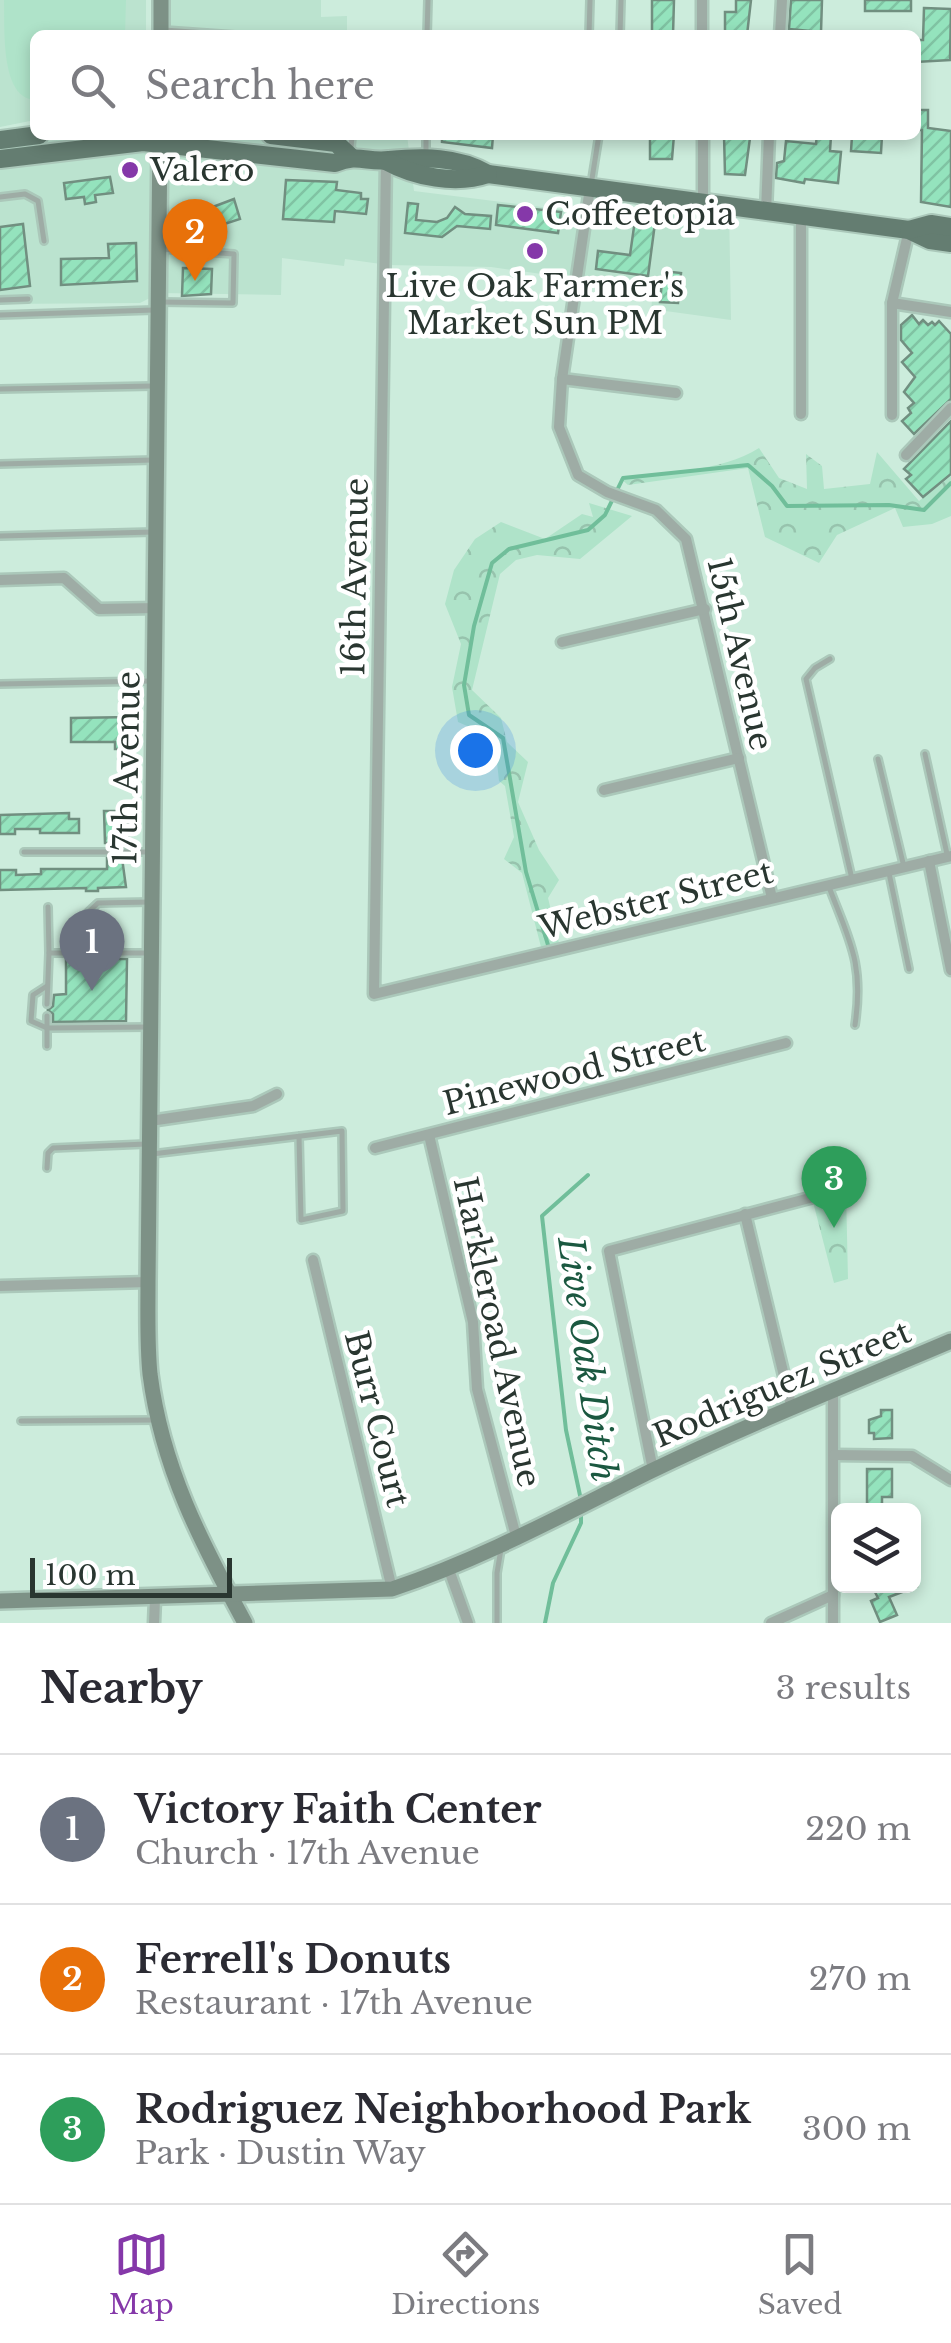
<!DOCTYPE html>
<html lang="en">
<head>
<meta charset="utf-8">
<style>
	body { margin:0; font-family:"Libre Baskerville",serif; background:#f2f2f3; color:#2b2b33 }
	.controls { position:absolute; right:30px; bottom:30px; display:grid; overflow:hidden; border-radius:15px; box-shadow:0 5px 15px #0003 }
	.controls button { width:90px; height:90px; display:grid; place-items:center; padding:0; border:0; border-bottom:2px solid #e1e1e2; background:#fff; color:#2b2b33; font:50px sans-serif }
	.scale { position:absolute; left:30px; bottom:25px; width:202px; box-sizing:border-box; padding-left:10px; border:5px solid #293630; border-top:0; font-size:28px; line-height:35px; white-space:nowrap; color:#293630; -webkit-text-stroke:8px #fff; paint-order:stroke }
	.you { position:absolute; left:475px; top:750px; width:35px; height:35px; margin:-25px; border:8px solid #fff; border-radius:50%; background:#1a73e8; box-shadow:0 0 0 15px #1a73e833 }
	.badge { display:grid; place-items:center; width:65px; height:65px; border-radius:50%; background:#8538a9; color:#fff; font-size:32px; font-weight:700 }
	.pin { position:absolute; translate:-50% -82px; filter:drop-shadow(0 2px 5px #0008) }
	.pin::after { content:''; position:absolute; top:52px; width:35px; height:30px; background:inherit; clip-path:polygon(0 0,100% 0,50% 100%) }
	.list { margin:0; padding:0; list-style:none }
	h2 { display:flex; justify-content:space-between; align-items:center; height:130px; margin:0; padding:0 40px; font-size:42px }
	h2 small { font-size:32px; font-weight:400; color:#7c7c81 }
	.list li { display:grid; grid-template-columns:65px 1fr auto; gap:30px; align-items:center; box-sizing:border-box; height:150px; padding:0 40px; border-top:2px solid #e1e1e2 }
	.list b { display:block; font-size:38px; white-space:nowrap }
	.list p { margin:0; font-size:32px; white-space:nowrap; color:#7c7c81 }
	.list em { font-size:32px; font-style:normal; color:#7c7c81 }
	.icon { flex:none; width:55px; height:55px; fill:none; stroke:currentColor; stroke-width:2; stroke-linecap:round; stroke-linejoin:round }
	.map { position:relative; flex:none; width:951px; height:1623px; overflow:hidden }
	.search { position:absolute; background:#fff; box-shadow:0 5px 15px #0003; left:30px; right:30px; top:30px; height:110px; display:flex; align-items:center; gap:25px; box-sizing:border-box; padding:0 35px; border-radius:15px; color:#7c7c81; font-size:38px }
	.sheet { height:580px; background:#fff }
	nav { display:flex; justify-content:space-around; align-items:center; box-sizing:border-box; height:140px; border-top:2px solid #e1e1e2; background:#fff; font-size:28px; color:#7c7c81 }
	nav a { display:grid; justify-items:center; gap:5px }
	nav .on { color:#8538a9 }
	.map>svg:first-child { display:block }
	.built { fill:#bbe3cf }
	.forest { fill:url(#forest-crowns) }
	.garden { fill:#afe3c9 }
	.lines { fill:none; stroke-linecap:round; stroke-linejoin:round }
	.stream { stroke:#70be9a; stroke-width:4 }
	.building { fill:url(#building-hatch); stroke:#718f80; stroke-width:2.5 }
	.lane-casing { stroke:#abc8ba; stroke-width:10 }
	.street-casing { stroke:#abc8ba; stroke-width:15 }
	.secondary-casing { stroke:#abc8ba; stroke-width:20 }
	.primary-casing { stroke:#abc8ba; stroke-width:22 }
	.lane { stroke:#9eaca5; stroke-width:5 }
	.street { stroke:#9eaca5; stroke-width:10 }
	.secondary { stroke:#7d9186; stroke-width:15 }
	.primary { stroke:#647d71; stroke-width:18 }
	.poi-dot { fill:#8538a9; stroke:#fff; stroke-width:4 }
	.labels { text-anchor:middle; stroke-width:9; stroke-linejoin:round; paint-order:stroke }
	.poi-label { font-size:32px; fill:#293630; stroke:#fff; text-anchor:start }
	.street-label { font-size:32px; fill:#293630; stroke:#fff }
	.water-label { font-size:35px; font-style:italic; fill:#1b5840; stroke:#fff }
</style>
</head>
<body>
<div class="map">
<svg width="951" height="1623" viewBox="0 0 951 1623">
	<defs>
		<pattern id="forest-crowns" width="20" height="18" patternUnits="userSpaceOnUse" patternTransform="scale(2.5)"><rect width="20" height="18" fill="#afe3c9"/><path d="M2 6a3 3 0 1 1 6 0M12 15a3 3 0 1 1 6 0" fill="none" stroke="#97c3ad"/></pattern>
		<pattern id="building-hatch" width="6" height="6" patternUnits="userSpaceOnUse" patternTransform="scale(2.5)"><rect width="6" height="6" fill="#94e3bd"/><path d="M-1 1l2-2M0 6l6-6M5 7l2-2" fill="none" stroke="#80c3a3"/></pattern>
	</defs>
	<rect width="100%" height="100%" fill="#ccecdc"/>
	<g class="built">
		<polygon points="0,0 146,0 146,35 35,35 35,120 0,127"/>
		<polygon points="164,0 321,0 321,17 347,16 347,35 163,35"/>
		<polygon points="97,135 407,135 414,191 662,222 666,197 729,206 731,320 651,309 653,293 577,283 577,279 491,267 388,265 345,259 344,266 282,258 281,295 160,293 140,303 0,304 0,147"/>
	</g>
	<g class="forest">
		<path d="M759,448L779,478L807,489L806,454L822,466L824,489L870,484L877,452L919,501L951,476V516L932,524L903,527L895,508L837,535L819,563L765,537L748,468L628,485L620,478C664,472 721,472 759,448Z"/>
		<polygon points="589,503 632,516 580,559 537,555 516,560 500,574 472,690 501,718 507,742 528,762 518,802 539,850 559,880 548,898 559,943 541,947 522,873 504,859 514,837 505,786 499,781 496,753 499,740 458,722 452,687 461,644 445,604 454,570 475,539 501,522 545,539 582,514 593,517"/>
		<polygon points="846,1190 848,1279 834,1283 812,1198"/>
	</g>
	<path class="garden" d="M4,0H126L125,35H35V100C0,98 5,29 4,0Z"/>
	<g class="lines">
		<g class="stream">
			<polyline points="548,945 526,872 503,738 469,715 464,685 474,626 492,563 509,549 588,530 605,515 623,478 748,465 772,486 787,506 889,505 924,510 951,483"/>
			<polyline points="581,1500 566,1430 542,1216 588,1175"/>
			<polyline points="545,1623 553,1583 581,1523 581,1510"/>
		</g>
	</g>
	<g class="building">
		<polygon points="652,0 674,0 673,35 652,35"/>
		<polygon points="736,0 751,0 747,35 725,35 725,12 736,12"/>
		<polygon points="791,0 822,0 821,32 789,29"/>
		<rect x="865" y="0" width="46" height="11"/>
		<polygon points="924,8 951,9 950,60 916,62 916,40 923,40"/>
		<polygon points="916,110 928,110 928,128 951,131 951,207 921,202 922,130 916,130"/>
		<polygon points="442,135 493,135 492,148 442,142"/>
		<polygon points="650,135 674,135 672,159 650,159"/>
		<polygon points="724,135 750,138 745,175 725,174"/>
		<polygon points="817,135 831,136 830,151 841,152 838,183 805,179 804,183 776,178 777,163 784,161 786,141 816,144"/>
		<polygon points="869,135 882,135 881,153 851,151 852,136"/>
		<polygon points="110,177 113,193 95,195 96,202 85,204 84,197 66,199 64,183"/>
		<polygon points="286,180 337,182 336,190 361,193 361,199 368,199 366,214 335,211 334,222 283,219"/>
		<polygon points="234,199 240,219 200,232 194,214"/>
		<polygon points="408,203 418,204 416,220 437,222 447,218 455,207 465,214 491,216 490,229 457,226 442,237 405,233"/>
		<polygon points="498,205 561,212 558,233 496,225"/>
		<polygon points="635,220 655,223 648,276 596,269 598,251 630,255"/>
		<polygon points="23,224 30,286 0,290 0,227"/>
		<polygon points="136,243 137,281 61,285 61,259 109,258 108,244"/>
		<polygon points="183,268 212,269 211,294 182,296"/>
		<polygon points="663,271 681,273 678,303 660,302"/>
		<polygon points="912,315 919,324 923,320 928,325 932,322 935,325 939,321 951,334 951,399 914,434 902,421 911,413 908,408 914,403 904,392 915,377 902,362 912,353 901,340 901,325"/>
		<polygon points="951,421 951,474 923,497 906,479 911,475 904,469"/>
		<polygon points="131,717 132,749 115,749 115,742 71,742 71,718"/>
		<polygon points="104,811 122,811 122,820 128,820 128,843 105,843"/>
		<polygon points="69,813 69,819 79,819 79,833 40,833 40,829 15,829 15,834 0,834 0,815"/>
		<polygon points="107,858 122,858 126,887 98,888 98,891 86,891 86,888 0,890 0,870 16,870 16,875 41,874 41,869 107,869"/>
		<polygon points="66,959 127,959 126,1021 53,1022 53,1014 48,1010 53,1006 54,995 66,994"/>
		<polygon points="881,1410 892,1410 892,1438 874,1439 874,1433 869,1433 869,1420 881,1416"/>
		<polygon points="867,1469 892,1469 892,1497 882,1497 882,1509 867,1509"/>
		<polygon points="872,1586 918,1586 889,1597 897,1615 880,1622 871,1601 878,1598"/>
	</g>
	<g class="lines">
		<defs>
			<g id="lane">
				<polyline points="164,30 235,35"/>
				<polyline points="427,35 428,0"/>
				<polyline points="589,35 590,0"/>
				<polyline points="620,35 621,0"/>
				<polyline points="351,148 352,135"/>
				<polyline points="426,152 426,135"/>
				<polyline points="591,185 599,135"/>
				<polyline points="0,197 25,194 38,201 44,241"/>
				<polyline points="0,300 28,299"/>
				<polyline points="160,302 233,303 234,254 161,249"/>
				<polyline points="0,315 154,310"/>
				<polyline points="0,389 153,386"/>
				<polyline points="0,464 153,460"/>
				<polyline points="0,536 153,532"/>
				<polyline points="830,659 815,668 806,679 852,879"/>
				<polyline points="0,684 152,681"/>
				<polyline points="925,754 947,854"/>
				<polyline points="878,759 904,867"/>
				<polyline points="24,852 150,852"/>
				<polyline points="889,873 909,969"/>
				<path d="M829,887C850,942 864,964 855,1025"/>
				<polyline points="48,907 49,953 149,953"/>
				<polyline points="83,937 84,916 98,903 150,902"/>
				<polyline points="47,986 33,995 31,1021 47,1028 148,1027"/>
				<polyline points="47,1004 49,953"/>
				<polyline points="47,1016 47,1046"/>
				<polyline points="152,1154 342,1131 343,1211 301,1220 299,1136"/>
				<polyline points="47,1168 48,1153 53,1148 146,1144"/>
				<polyline points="21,1421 156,1420"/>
				<polyline points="497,1623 497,1573 501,1549"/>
			</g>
			<g id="street">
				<polyline points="702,0 702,35"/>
				<polyline points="780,35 782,0"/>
				<polyline points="703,135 703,203"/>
				<polyline points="386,161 374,994 951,856"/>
				<polyline points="590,188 562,379 559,427 578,475 607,492 656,510 686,539 772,898"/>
				<polyline points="766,212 769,135"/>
				<polyline points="892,303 951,312"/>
				<polyline points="562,379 676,393"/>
				<polyline points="801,414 801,217"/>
				<polyline points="892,415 892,303 909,230"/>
				<polyline points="906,455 951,408"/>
				<polyline points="0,580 64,578 99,609 157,608"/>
				<polyline points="562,642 705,609"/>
				<polyline points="604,790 739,758"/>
				<polyline points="929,861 951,970"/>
				<polyline points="150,1121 253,1106 277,1094"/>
				<polyline points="429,1135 473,1322 477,1389 517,1540"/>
				<polyline points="375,1148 786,1043"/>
				<polyline points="745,1214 792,1409"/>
				<polyline points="313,1260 392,1589"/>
				<polyline points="0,1286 148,1282"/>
				<polyline points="833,1391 833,1623"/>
				<polyline points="834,1455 912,1456 951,1480"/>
				<polyline points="653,1470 609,1251 840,1190"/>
				<polyline points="449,1570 468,1623"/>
				<polyline points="154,1623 155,1599"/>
				<polyline points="771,1623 833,1595"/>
			</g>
			<g id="secondary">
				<polyline points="161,35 161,0"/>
				<path d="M160,135L148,1282C148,1312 147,1344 150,1374C162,1468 201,1542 245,1623"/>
				<path d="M0,1601L392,1589C482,1559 564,1514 649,1472C748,1424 850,1384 951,1341"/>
			</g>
			<g id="primary">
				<polyline points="271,135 336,143 350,156"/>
				<polyline points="0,140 39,135"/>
				<path d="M0,159L143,142L335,163C358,153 367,163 389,160C422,157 458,156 488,174L909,230L930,240L951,243"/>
				<path d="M386,161C415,177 456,185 488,174"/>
				<polyline points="909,230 931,224 951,227"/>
			</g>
		</defs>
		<use href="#lane" class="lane-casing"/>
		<use href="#street" class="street-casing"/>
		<use href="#secondary" class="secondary-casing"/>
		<use href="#primary" class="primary-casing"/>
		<use href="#lane" class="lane"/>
		<use href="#street" class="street"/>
		<use href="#secondary" class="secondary"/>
		<use href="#primary" class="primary"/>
	</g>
	<g class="poi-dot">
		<circle cx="130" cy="170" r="10"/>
		<circle cx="525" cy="214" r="10"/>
		<circle cx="535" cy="251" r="10"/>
	</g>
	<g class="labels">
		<g class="poi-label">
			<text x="150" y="181">Valero</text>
			<text x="545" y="225">Coffeetopia</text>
			<text x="535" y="297" text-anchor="middle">Live Oak Farmer's<tspan x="535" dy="37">Market Sun PM</tspan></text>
		</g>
		<g class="street-label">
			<text transform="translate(355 577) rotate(-89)" y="11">16th Avenue</text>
			<text transform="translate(740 654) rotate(77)" y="11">15th Avenue</text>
			<text transform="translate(127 768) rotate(-89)" y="11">17th Avenue</text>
			<text transform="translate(656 900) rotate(-14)" y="11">Webster Street</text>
			<text transform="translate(574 1072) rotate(-14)" y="11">Pinewood Street</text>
			<text transform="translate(497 1332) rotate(78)" y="11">Harkleroad Avenue</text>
			<text transform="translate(782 1384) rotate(-23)" y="11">Rodriguez Street</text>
			<text transform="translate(377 1419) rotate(76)" y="11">Burr Court</text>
		</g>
		<g class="water-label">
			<text transform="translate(587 1359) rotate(82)" y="12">Live Oak Ditch</text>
		</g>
	</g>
</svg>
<div class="controls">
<button><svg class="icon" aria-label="layers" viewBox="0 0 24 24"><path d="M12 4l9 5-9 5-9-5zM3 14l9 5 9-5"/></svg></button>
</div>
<div class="scale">100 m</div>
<div class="you"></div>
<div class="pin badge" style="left:92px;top:991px;background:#6b7280">1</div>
<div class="pin badge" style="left:195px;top:281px;background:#e8710a">2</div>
<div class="pin badge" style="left:834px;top:1228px;background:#2e9e5b">3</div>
<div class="search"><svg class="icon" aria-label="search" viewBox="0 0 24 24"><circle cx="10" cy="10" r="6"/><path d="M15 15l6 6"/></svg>Search here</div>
</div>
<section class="sheet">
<h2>Nearby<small>3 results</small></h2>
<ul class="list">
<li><span class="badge" style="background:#6b7280">1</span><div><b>Victory Faith Center</b><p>Church · 17th Avenue</p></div><em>220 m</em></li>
<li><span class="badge" style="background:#e8710a">2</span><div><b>Ferrell's Donuts</b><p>Restaurant · 17th Avenue</p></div><em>270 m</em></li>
<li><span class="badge" style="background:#2e9e5b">3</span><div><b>Rodriguez Neighborhood Park</b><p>Park · Dustin Way</p></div><em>300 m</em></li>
</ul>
</section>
<nav>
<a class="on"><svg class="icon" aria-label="map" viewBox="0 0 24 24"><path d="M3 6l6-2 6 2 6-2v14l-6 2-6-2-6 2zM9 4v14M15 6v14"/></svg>Map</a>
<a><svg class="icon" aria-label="directions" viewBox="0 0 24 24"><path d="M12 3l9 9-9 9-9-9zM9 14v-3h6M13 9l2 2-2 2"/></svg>Directions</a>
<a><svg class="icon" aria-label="saved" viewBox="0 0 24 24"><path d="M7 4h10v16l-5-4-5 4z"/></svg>Saved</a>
</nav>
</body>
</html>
